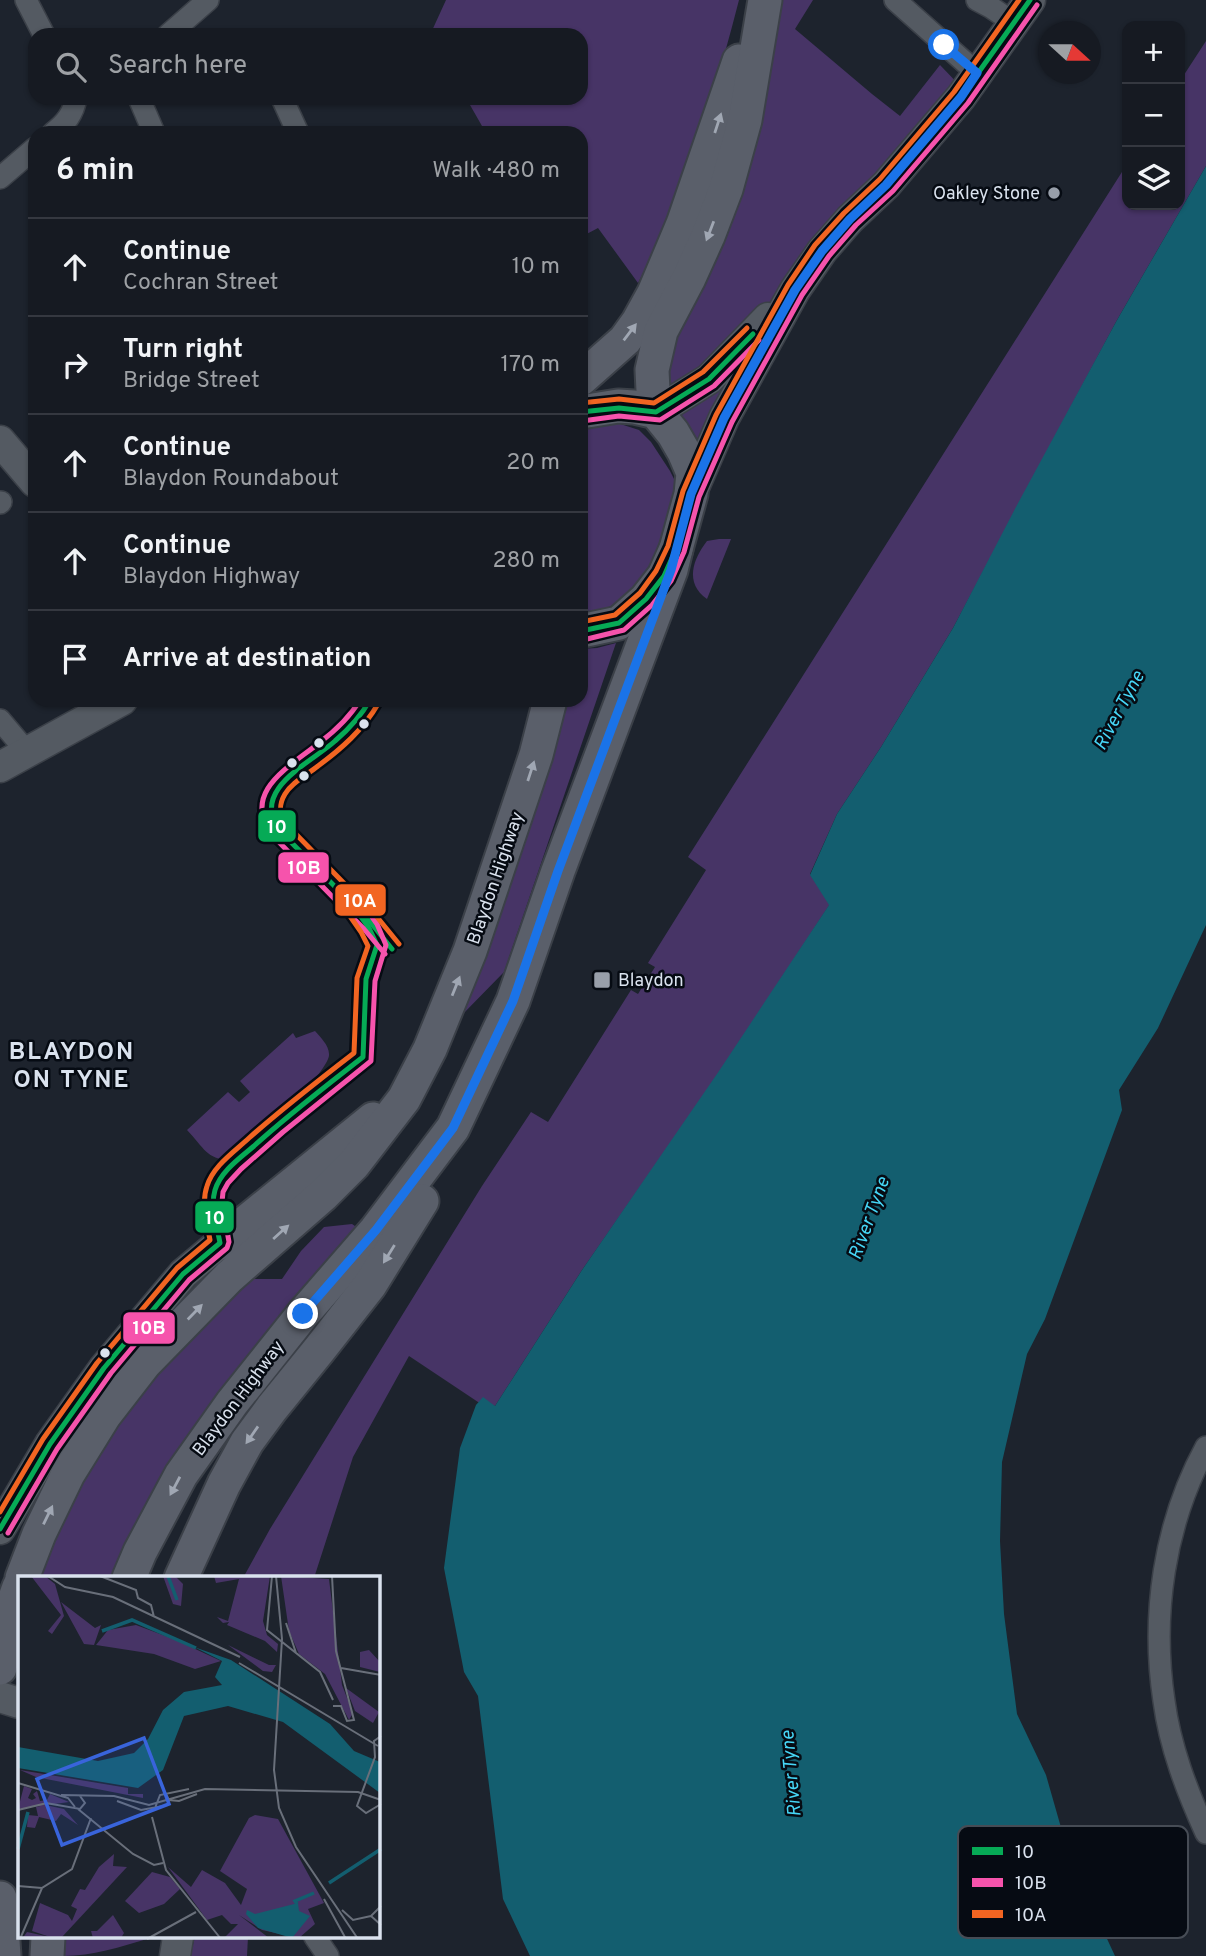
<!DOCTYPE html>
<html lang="en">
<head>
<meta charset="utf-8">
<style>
	body { margin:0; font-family:Overpass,sans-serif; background:#1f232a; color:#f1f3f6 }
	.controls { position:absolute; right:21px; top:21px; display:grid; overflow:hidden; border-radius:14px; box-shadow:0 2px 5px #0004 }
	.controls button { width:63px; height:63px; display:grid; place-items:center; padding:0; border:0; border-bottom:2px solid #353840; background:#161a22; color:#f1f3f6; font:35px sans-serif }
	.compass { position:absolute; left:1038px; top:21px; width:63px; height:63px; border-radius:50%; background:#161a22; box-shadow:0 2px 5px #0004; rotate:111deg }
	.stop { position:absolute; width:21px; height:21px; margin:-16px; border:5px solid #1a73e8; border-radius:50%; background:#fff }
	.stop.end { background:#1a73e8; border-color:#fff; box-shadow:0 2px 7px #0008 }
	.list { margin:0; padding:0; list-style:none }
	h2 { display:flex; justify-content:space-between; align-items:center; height:91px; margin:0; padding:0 28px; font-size:30px }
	h2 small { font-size:23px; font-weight:400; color:#9ea1a5 }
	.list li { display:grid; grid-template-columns:46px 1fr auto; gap:21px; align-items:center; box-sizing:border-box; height:98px; padding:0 28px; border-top:2px solid #353840 }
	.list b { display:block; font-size:26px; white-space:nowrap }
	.list p { margin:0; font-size:23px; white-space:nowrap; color:#9ea1a5 }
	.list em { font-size:23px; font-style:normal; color:#9ea1a5 }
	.icon { flex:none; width:38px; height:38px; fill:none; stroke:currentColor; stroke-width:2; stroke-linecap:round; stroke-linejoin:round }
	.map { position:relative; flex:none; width:1206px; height:1956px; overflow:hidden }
	.search { position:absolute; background:#161a22; box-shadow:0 2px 5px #0004; left:28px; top:28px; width:560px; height:77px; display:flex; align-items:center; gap:18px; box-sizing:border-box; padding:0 24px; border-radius:21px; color:#9ea1a5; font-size:26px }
	.panel { position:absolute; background:#161a22; box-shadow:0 2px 5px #0004; left:28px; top:126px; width:560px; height:581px; border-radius:21px }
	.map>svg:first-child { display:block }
	.green { fill:#473466 }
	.water { fill:#135e6f }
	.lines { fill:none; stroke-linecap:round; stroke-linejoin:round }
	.street-casing { stroke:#3b4048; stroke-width:24 }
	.secondary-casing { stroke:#3b4048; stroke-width:33 }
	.primary-casing { stroke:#3b4048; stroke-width:37 }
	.street { stroke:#545a62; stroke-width:21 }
	.secondary { stroke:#545a62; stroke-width:30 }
	.primary { stroke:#5a5f6a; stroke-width:33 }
	.bus-1-casing { stroke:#060b13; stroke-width:10 }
	.bus-2-casing { stroke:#060b13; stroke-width:10 }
	.bus-3-casing { stroke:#060b13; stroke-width:10 }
	.bus-1 { stroke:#06aa56; stroke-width:5 }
	.bus-2 { stroke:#f653ac; stroke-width:5 }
	.bus-3 { stroke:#f26522; stroke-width:5 }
	.oneway { fill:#a0a7b3 }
	.route { stroke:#1a73e8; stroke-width:9 }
	.poi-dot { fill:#989faa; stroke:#060b13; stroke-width:2.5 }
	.bus-dot { fill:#dae2ee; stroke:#060b13; stroke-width:2.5 }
	.labels { text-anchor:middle; stroke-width:5; stroke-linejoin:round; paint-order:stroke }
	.poi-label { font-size:18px; fill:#dae2ee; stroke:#060b13; text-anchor:end }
	.street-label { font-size:18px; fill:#dae2ee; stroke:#060b13 }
	.water-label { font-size:19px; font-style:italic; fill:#46d6f6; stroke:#060b13 }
	.district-label { font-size:24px; font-weight:bold; letter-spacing:2px; fill:#dae2ee; stroke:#060b13 }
	.inset-river { fill:none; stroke:#135e6f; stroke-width:3.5 }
	.inset-road { fill:none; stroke:#696f7a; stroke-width:2 }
	.view { fill:#3964db; fill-opacity:0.15; stroke:#3964db; stroke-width:3.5 }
	.inset-edge { fill:none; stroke:#dae2ee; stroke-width:3.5 }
	.key { fill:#060b13; stroke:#464c55; stroke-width:2 }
	.key-label { font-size:19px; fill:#dae2ee }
	.line-badge { stroke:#060b13; stroke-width:2.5 }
	.badge-label { font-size:19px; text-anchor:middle; font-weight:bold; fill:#fff }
</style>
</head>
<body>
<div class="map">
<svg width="1206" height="1956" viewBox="0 0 1206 1956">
	<rect width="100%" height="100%" fill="#1d232d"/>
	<g class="green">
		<path d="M446,0H739C720,75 697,149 668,220C660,242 648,263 638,283L598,228L581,237V133H486L466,98H581V35H430Z"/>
		<polygon points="782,0 813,0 795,29 872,94 900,116 940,65 965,91 791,293 655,413 649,355 768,69"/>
		<polygon points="1206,41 1206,166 1117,320 953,628 881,747 837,814 810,874 830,904 720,1072 582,1270 495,1406 478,1402 409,1356 353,1457 314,1578 243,1578 270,1529 482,1186 531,1112 548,1122 631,990 638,994 655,967 648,963 706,870 688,857 1127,164 1127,205 1180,205 1180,81"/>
		<polygon points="732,374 701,451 677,411"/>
		<polygon points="611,421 639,430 651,442 670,471 676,483 678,507 655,564 639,582 611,606 596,612 581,615 581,428"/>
		<path d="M719,539H731L707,599C684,583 693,559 707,541Z"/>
		<polygon points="616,643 504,972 460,1017 559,732 569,700 581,700 581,649 597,648"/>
		<path d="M315,1031C320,1037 329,1045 329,1054C331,1070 254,1144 239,1159C208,1163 206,1150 187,1130L228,1092L239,1102L250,1092L240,1081L293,1033L296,1038Z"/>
		<polygon points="352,1224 361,1230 278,1317 245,1362 114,1578 39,1578 55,1532 89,1468 127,1411 166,1361 246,1279 282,1279 301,1251 324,1227"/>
		<path d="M65,1937H149L147,1939C120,1947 92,1956 64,1956Z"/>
		<polygon points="195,1937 248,1937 247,1956 190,1956"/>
	</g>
	<polygon class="water" points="1206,166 1206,925 1158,1028 1119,1090 1122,1110 1045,1319 1027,1354 1002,1462 1000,1541 1004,1614 1017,1714 1046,1775 1070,1859 1115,1956 530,1956 503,1899 478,1696 464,1672 444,1568 460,1448 476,1405 483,1397 495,1406 582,1270 719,1071 829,905 810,875 837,814 881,747 953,628 1017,505 1117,320"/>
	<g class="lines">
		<defs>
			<g id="street">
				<polyline points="26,0 44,35"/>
				<polyline points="895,0 977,73"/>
				<polyline points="977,0 992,8 1014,23"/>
				<polyline points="168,35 208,0"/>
				<polyline points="139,98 154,133"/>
				<polyline points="282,98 298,133"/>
				<path d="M53,133C66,123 73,114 76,98"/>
				<polyline points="0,178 35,148"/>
				<polyline points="0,503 1,502"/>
				<polyline points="0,720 27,752"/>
				<path d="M1206,1447C1164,1524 1151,1615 1164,1701C1170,1747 1187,1791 1206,1833"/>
				<polyline points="315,1937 328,1956"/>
			</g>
			<g id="secondary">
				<polyline points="656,412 709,379 768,318"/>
				<polyline points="0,441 35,482"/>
				<polyline points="691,494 724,418 795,290 822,251 850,219 886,185 961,97 1030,0"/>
				<polyline points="0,767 122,700"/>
				<polyline points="0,1529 50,1444 104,1368 183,1274 220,1243"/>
				<polyline points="0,1697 19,1703"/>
				<polyline points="175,1956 178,1937"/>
			</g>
			<g id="primary">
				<polyline points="581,379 625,340 638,322 654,293 683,224 739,61"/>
				<polyline points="654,411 652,370 661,331 689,278 708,236 726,189 745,120 765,0"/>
				<polyline points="581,412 618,406 634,407 656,412 673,433 684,452 693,473 691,494 676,549 664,576 646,599 619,623 581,631"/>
				<polyline points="220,1243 373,1119"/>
				<polyline points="22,1578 39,1534 68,1474 104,1416 145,1363 229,1277 323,1195 354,1164 404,1099 430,1049 470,951 536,755 550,700"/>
				<polyline points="129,1578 140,1552 181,1475 232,1403 303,1314 376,1230 453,1128 513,1001 558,871 671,570 676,549"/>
				<polyline points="181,1578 224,1484 247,1442 272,1408 319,1350 370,1285 422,1201"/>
				<polyline points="0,1668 15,1598 19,1587"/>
				<polyline points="0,1898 4,1956"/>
				<polyline points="47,1956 48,1937"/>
			</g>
		</defs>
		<use href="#street" class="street-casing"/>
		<use href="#secondary" class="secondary-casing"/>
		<use href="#primary" class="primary-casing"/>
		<use href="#street" class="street"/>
		<use href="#secondary" class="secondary"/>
		<use href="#primary" class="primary"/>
		<defs>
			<g id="bus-1">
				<polyline points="581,412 619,408 656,412 709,379 753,334"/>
				<polyline points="581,631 619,623 646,599 664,576 676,549 691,494 724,418 795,290 822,251 850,219 886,185 961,97 1030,0"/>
				<path d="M370,700C361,716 349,729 335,741C311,763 250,789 279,830L371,923L392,949"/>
				<path d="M0,1529L50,1444L104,1368L183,1274L220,1243C217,1226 210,1207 215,1190C221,1171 240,1158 254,1146C289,1114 326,1086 363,1057L366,979L377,945L369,928L352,904"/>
			</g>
			<g id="bus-2">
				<polyline points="582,421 619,416 660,420 714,386 759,340"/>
				<polyline points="583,640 624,630 652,605 671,581 684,552 699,497 732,422 802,295 829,256 856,225 893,191 968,103 1037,5"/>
				<path d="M360,700C350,717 335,731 319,743C291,766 239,792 273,836L364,929L385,954"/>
				<polyline points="8,1533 57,1449 111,1373 189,1280 227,1248 229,1242 222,1202 223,1192 228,1183 241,1169 283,1132 371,1061 375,981 386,945 377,924 359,899"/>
			</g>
			<g id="bus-3">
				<polyline points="581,403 619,399 654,403 703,372 747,328"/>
				<polyline points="581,622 615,615 640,593 656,571 668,546 683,491 716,415 788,285 815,245 844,213 880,179 954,92 1019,0"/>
				<path d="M378,704C363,730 341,749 318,766C307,775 292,782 285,794C279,804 279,815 286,824L377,917L399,944"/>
				<path d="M0,1512L43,1439L97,1363L177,1268L210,1240C207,1223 201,1203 207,1186C213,1166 234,1152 249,1138C283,1108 319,1080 354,1053L357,978L368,946L361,932L345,909"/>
			</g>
		</defs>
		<use href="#bus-1" class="bus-1-casing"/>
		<use href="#bus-2" class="bus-2-casing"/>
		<use href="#bus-3" class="bus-3-casing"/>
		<use href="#bus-1" class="bus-1"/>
		<use href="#bus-2" class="bus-2"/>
		<use href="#bus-3" class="bus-3"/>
	</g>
	<defs><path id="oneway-solid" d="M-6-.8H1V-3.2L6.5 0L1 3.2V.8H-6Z" transform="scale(1.75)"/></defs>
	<g class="oneway">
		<use href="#oneway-solid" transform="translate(718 123) rotate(-72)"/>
		<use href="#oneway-solid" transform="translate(710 231) rotate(111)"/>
		<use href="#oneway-solid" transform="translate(630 332) rotate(-53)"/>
		<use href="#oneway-solid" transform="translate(531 771) rotate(-72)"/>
		<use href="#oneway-solid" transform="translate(456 986) rotate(-68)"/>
		<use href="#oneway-solid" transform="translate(281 1232) rotate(-42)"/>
		<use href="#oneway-solid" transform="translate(389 1254) rotate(122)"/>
		<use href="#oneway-solid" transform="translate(195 1312) rotate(-46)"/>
		<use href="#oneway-solid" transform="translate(252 1435) rotate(125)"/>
		<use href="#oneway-solid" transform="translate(175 1486) rotate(118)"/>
		<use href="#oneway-solid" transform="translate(48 1515) rotate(-64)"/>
	</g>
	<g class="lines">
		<polyline class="route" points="303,1314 376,1230 453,1128 513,1001 558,871 671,570 691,494 724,418 795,290 822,251 850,219 886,185 961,97 977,73 944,45"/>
	</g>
	<g class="poi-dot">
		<circle cx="1054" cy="193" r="7"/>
		<rect x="593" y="971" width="18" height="18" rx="3.5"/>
	</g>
	<g class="bus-dot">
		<circle cx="364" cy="724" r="6"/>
		<circle cx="319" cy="743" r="6"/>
		<circle cx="292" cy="763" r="6"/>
		<circle cx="304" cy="776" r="6"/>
		<circle cx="105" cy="1353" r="6"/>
	</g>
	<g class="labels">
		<g class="poi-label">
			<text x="1040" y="199">Oakley Stone</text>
			<text x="618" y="986" text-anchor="start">Blaydon</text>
		</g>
		<g class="street-label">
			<text transform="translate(495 878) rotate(-71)" y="6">Blaydon Highway</text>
			<text transform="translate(238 1398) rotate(-53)" y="6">Blaydon Highway</text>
		</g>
		<g class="water-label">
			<text transform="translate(1118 710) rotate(-62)" y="7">River Tyne</text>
			<text transform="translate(868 1218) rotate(-70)" y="7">River Tyne</text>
			<text transform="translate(790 1774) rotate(-95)" y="7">River Tyne</text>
		</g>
		<g class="district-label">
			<text x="72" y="1059">BLAYDON<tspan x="72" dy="28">ON TYNE</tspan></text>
		</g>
	</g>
	<g transform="translate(18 1576)">
		<rect width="362" height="362" fill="#1d232d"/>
		<path d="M13,0H27L37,8L46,40L34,58L30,55L43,39ZM145,0H157L165,8L163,30L155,28ZM196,0H252L245,45L249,59L260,68L259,76L247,65L209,49L211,46L205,47L199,41L210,45L221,3L198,7ZM263,0L311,3L324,109L335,137L331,144L307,98L281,78L271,55ZM43,26L77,52L83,49L76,69L66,68ZM118,49L158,64L203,85L177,93L136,78L78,69L90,54ZM210,69L251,89H258L254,96L245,95ZM351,74L362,86V96L342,91V76ZM328,112L361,136L355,147L337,135ZM2,194L110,212V218H125V222L18,201ZM6,210L14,213L10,222L14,224L18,222L15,218L19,215L22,225L29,224L32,218L51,226L0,233ZM27,229L46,233L60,249L43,238L38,245L21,241L17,252L9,251L10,239L20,240L18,231ZM237,239L260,243L306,327L290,333L297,348L281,362L244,354L221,339L251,362H206L220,348H213L204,339L189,344L150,291L173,311L184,294L207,307L223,329L229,313L202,295L231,242ZM96,278L95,290L109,291L44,361L42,363H13L7,361L8,362L4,363L9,356L32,361L14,355L22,327L50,339L54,345L59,333L53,330L62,313L67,314L81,291ZM134,296L152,301L162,313L146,328L121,337L107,325ZM95,339L106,357L103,362H75L73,355H79Z" fill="#473466"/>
		<path d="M176,71L213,84L312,148L336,175L362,186V217L265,146L210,130L166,140L145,194L120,212L0,192V171L80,185L116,177L130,163L145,134L166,116L204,109L197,101L204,85ZM280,327L281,335L292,340L274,362L240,352L228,338L229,334L237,338Z" fill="#135e6f"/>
		<path class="inset-river" d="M150,0L159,24M84,55L114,44L178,72M0,273L10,236M311,307L363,273M279,328L277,325L296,317"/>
		<path class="inset-road" d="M30,0L47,11L95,21L222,81M82,0L118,14L120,22L133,29L136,41M254,0L249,54L302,96L315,124M258,0L264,63L256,194L261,232L278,271L340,363M314,0L318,75L336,144L329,145L323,130H315M268,47L278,77M221,87L360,170M323,92L363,99M363,160L356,165L357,181L339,230L348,237L363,228M0,207L50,222L57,231M148,218L151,224L161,225L179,218M43,219L96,220L131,229L187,213L340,216L363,224M99,225L123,234L145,230M28,227L62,233L67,227L62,220M137,232L142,219L171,213M60,233L115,278L136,289L145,287M0,234L29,227M134,241L148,294L203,363M0,310L24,312M306,323L328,363M363,330L353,340L363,349M324,334L335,344L353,340M2,363L24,312L54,293L73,242M129,363L178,336"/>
		<path class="view" d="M126,162L151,228L44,269L19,203Z"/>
		<rect width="362" height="362" class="inset-edge"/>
	</g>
	<rect x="958" y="1826" width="230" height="112" rx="10" class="key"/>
	<rect x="972" y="1847" width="31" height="8" fill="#06aa56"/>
	<rect x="972" y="1878" width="31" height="9" fill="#f653ac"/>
	<rect x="972" y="1910" width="31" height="8" fill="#f26522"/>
	<g class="key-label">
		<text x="1015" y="1858">10</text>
		<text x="1015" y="1889">10B</text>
		<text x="1015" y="1921">10A</text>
	</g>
	<g class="line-badge">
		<rect x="257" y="809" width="40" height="34" rx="7" fill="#06aa56"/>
		<rect x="277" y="851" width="53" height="33" rx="7" fill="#f653ac"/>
		<rect x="334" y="883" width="53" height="34" rx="7" fill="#f26522"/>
		<rect x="194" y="1200" width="41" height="34" rx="7" fill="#06aa56"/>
		<rect x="122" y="1311" width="54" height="34" rx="7" fill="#f653ac"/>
	</g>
	<g class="badge-label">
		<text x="277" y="833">10</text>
		<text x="304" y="874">10B</text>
		<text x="360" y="907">10A</text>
		<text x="215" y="1224">10</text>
		<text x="149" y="1334">10B</text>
	</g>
</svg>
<div class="controls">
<button>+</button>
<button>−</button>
<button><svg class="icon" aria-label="layers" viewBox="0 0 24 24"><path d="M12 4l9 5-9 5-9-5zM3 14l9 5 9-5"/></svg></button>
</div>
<svg class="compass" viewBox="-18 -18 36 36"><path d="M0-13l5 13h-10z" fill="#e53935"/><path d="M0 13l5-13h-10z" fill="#9ea1a5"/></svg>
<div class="stop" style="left:944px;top:45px"></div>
<div class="stop end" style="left:303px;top:1314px"></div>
<div class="search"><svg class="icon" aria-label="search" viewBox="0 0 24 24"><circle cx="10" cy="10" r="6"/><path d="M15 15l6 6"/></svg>Search here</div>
<section class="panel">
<h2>6 min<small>Walk · 480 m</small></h2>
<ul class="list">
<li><svg class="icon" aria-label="ahead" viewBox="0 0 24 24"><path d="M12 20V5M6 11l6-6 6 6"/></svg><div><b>Continue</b><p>Cochran Street</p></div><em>10 m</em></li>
<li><svg class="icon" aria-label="right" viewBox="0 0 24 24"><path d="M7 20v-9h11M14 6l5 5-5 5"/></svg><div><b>Turn right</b><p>Bridge Street</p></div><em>170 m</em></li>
<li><svg class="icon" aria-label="ahead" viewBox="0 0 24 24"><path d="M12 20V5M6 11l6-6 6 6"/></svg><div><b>Continue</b><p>Blaydon Roundabout</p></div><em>20 m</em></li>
<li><svg class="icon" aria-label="ahead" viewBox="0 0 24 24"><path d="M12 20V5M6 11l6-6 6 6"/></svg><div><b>Continue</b><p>Blaydon Highway</p></div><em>280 m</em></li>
<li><svg class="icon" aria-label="arrive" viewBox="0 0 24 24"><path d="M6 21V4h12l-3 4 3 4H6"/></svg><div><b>Arrive at destination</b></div></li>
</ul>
</section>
</div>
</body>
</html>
